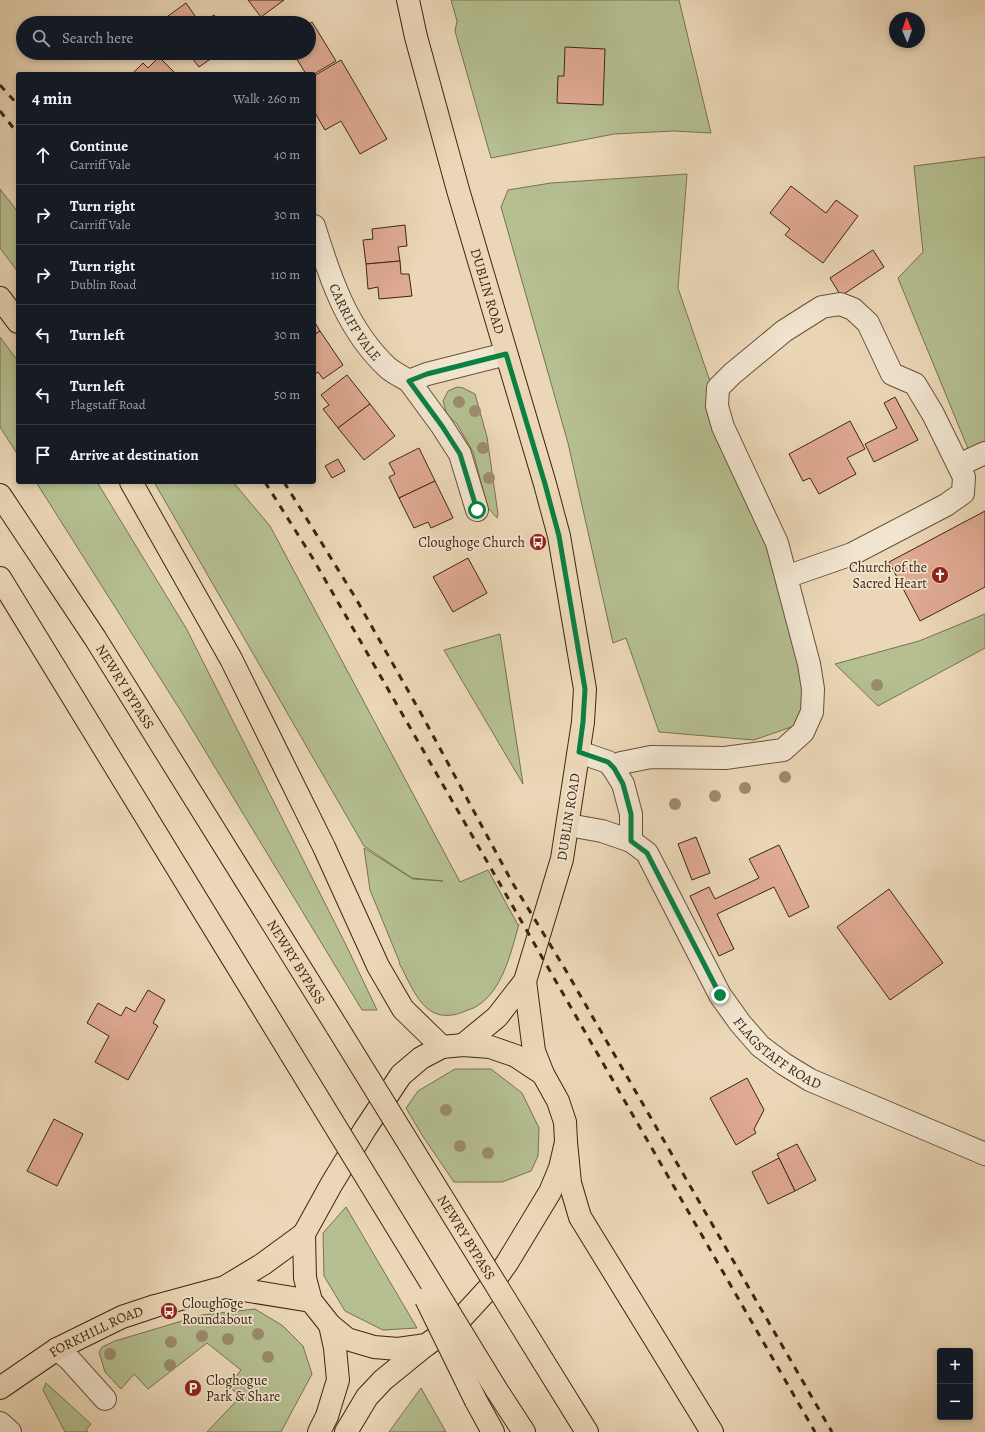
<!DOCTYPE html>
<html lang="en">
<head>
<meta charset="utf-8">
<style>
	body { margin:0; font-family:Alegreya,serif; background:#20242c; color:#f1f3f6 }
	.controls { position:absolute; right:12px; bottom:12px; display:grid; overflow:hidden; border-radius:4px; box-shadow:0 2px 6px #0003 }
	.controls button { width:36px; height:36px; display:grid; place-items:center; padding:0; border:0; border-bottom:1px solid #363941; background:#171b24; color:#f1f3f6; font:20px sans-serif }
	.compass { position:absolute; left:889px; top:12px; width:36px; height:36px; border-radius:50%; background:#171b24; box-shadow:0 2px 6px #0003; rotate:358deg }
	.stop { position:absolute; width:12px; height:12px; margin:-9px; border:3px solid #0b8043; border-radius:50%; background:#fff }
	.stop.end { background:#0b8043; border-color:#fff; box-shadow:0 1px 4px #0008 }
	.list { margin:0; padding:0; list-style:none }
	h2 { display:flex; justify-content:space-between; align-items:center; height:52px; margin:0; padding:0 16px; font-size:17px }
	h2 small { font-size:13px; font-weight:400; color:#9ea1a6 }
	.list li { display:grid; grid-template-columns:26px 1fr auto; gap:12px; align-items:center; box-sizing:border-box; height:60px; padding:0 16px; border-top:1px solid #363941 }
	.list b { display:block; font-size:15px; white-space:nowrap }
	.list p { margin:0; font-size:13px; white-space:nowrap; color:#9ea1a6 }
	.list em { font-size:13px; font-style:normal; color:#9ea1a6 }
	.icon { flex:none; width:22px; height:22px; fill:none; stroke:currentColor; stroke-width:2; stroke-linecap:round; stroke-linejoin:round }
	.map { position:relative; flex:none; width:985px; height:1432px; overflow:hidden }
	.search { position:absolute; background:#171b24; box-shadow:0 2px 6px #0003; left:16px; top:16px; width:300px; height:44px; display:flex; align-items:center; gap:10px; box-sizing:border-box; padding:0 14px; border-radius:22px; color:#9ea1a6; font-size:15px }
	.panel { position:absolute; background:#171b24; box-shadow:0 2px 6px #0003; left:16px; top:72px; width:300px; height:412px; border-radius:4px }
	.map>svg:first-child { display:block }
	.green { fill:#b5bf90; stroke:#787250 }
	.building { fill:#e0aa93; stroke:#3c2611 }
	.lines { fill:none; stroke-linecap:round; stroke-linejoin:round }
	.minor-casing { stroke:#68523a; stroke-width:24 }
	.major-casing { stroke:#3c2611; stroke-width:24 }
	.highway-casing { stroke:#3c2611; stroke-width:24 }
	.minor { stroke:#f2e5d0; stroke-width:22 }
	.major { stroke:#ebd7b7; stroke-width:22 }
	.highway { stroke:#ebd7b7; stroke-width:22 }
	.rail { stroke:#3c2611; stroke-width:3; stroke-dasharray:7 7; stroke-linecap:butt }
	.highway-bridge-casing { stroke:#3c2611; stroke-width:24; stroke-linecap:butt }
	.highway-bridge { stroke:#ebd7b7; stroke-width:22 }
	.tree { fill:#9b8b6d }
	.route { stroke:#0b8043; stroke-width:5 }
	.labels { text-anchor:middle; stroke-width:3.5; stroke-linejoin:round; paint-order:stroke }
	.street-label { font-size:14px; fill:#3c2611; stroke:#f2e5d0 }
	.poi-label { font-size:14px; fill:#3c2611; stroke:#f2e5d0; text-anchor:end }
</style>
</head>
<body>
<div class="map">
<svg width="985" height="1432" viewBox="0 0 985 1432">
	<rect width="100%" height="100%" fill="#ebd7b7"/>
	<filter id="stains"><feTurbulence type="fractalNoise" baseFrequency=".005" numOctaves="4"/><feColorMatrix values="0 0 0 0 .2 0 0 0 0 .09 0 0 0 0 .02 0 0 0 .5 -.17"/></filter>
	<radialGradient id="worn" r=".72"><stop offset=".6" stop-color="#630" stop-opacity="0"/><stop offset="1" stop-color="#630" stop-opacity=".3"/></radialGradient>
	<g class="green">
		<polygon points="451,0 679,0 711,133 674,131 614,134 491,158 455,31 457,21"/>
		<polygon points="985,157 985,444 969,451 898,278 923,252 914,166"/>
		<polygon points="687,174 678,288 713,390 777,543 806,706 797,725 754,740 659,732 626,638 613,643 568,443 501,207 508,190 551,183"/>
		<polygon points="0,189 18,212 18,272 0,248"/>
		<polygon points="0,337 18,361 18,455 0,427"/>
		<polygon points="457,387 463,388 475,394 487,437 498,514 497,518 488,508 473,452 457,424 447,415 443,401 448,391"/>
		<polygon points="36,482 97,482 186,628 346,945 377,1010 362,1010 184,716"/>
		<path d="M154,482H233L270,526L460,882L488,870L518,925L519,924C511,952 503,990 477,1006C473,1009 467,1010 463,1012C451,1017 438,1017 428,1009C415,999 407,977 399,963H400L370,890L364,848L413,879L443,881L412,878L364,846Z"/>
		<polygon points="985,614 985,648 878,706 835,664 919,641"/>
		<polygon points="500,634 523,784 444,650"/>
		<polygon points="455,1069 491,1069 522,1093 539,1128 538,1156 531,1171 502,1182 454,1182 422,1135 406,1108 418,1091"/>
		<polygon points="346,1207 417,1328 383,1330 345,1311 324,1276 323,1233"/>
		<polygon points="255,1309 283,1326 303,1346 312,1374 281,1432 207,1432 240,1397 229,1386 241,1370 207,1343 148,1389 134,1374 121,1389 105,1372 99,1352 102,1347 115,1341 202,1315"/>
		<polygon points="46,1383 91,1424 86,1430 88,1432 65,1432 43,1390"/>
		<polygon points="421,1388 446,1432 389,1432"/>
	</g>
	<g class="building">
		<polygon points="248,0 284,0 261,17"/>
		<polygon points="186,3 200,23 167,23 164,19"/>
		<polygon points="214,15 220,23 202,23"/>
		<polygon points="312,22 336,61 314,74 306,74 293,53 309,53 309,24"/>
		<polygon points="565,47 605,49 603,105 557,103 558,76 564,76"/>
		<polygon points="188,53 219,53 199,67"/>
		<polygon points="159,57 176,74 132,74 143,63 148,68"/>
		<polygon points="341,60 387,139 360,154 341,121 325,130 314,111 314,76"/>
		<polygon points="791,186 826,213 836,200 858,216 823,263 785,235 790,229 770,213"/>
		<polygon points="405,225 407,246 398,247 400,261 366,264 363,240 373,239 372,229"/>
		<polygon points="873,250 884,267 841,296 830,278"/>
		<polygon points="400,261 401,274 409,274 412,296 379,299 378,287 368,289 366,264"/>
		<polygon points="314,321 320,331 314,335"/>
		<polygon points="320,331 343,365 323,379 318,372 314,375 314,335"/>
		<polygon points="347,375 370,404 338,428 323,409 329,405 321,395"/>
		<polygon points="895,397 918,440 874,462 865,444 897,428 884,403"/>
		<polygon points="370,404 395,436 364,460 338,428"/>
		<polygon points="850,421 865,449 847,458 856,474 819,494 810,478 803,481 789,454"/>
		<polygon points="419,448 435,481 399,498 389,477 395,474 389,463"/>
		<polygon points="338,459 345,471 332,478 325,466"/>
		<polygon points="435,481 453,518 431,528 428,522 414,528 399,498"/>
		<polygon points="985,511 985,587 920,621 889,562"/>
		<polygon points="468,558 487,593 453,612 433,577"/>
		<polygon points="696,837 710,873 692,880 678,844"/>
		<polygon points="779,845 809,907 789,917 774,887 717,914 734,949 719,956 690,896 709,887 715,899 759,878 749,859"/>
		<polygon points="889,889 943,963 890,1000 837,927"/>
		<polygon points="148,990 165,1000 153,1023 158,1026 128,1080 95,1062 109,1036 87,1023 98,1003 121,1016 126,1007 135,1012"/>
		<polygon points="747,1078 764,1110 754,1129 756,1133 736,1145 710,1098"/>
		<polygon points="54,1119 83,1134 57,1186 27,1171"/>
		<polygon points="797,1144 816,1180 795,1191 777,1154"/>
		<polygon points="779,1158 795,1191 768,1204 752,1172"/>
	</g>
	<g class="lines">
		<defs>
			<g id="minor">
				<path id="s1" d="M314,226C330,278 347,330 388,368C394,373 402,377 409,381L427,374L506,354"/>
				<polyline points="409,381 442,426 460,454 477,510"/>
				<polyline points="959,465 985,453"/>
				<polyline points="579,752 608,762 613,768 623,784 631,814 631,841"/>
				<polyline points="613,768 621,763 651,757 725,758 783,750 803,732 812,712 813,689 809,664 777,543 723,427 717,406 718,388 732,374 784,331 822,307 840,304 853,309 868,323 892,374 915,384 933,414 964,477 963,493 946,505 852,554 786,577"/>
				<path id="s2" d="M568,825L602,831L631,841L647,853L720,995L740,1023L760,1046L784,1064L810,1080L985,1154"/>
				<polyline points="57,1349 69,1359 105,1399"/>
				<polyline points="0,1423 10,1432"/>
			</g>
			<g id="major">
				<path id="s3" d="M408,0L416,37L458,190L545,484L559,536L585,689L583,722L562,859L525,981L497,1017L463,1045"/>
				<polyline points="525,981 534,1051 543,1074"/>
				<polygon points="463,1045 490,1047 516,1056 543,1074 558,1101 565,1122 566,1142 560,1168 550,1192 507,1263 490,1287 455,1325 426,1345 398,1349 374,1347 347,1339 330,1325 311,1301 305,1278 304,1234 331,1185 365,1129 401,1075 421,1058 442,1047"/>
				<polyline points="225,1287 311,1301"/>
				<path id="s4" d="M0,1388L57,1349L122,1317L155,1306L225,1287L263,1264L304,1234"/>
			</g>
			<g id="highway">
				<polyline points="0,298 18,322"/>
				<polyline points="131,482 231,659 324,847 378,966 403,1009 442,1047"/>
				<path id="s5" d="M0,495L95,638L337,1027"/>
				<polyline points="0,578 291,1054"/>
				<polyline points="566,1142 570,1183 580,1217 712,1432"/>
				<polyline points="543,1361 587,1432"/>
				<polyline points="496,1389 524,1432"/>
				<polyline points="476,1401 493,1432"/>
				<polyline points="319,1432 327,1416 338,1380 335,1348 330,1325"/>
				<polyline points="346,1432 367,1397 383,1380 426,1345"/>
			</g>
		</defs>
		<use href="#minor" class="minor-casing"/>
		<use href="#major" class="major-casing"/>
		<use href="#highway" class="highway-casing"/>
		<use href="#minor" class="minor"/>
		<use href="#major" class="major"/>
		<use href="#highway" class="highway"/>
		<g class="rail">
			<polyline points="0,85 18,105"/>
			<polyline points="0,111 18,134"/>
			<polyline points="265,482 312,557 815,1432"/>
			<polyline points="284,482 355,597 423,717 512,882 565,969 832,1432"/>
		</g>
		<defs>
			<g id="highway-bridge">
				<path id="s6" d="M337,1027L543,1361"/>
				<polyline points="291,1054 496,1389"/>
				<polyline points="426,1299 476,1401"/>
			</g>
		</defs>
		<use href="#highway-bridge" class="highway-bridge-casing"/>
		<use href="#highway-bridge" class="highway-bridge"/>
	</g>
	<g class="tree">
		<circle cx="459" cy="402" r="6"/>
		<circle cx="475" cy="411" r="6"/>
		<circle cx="483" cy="448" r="6"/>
		<circle cx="489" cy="478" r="6"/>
		<circle cx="877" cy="685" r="6"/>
		<circle cx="785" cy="777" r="6"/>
		<circle cx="745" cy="788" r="6"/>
		<circle cx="715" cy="796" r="6"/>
		<circle cx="675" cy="804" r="6"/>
		<circle cx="446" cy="1110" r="6"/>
		<circle cx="460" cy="1146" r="6"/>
		<circle cx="488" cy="1153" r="6"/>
		<circle cx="258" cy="1334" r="6"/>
		<circle cx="202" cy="1336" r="6"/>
		<circle cx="228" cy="1339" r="6"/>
		<circle cx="171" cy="1342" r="6"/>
		<circle cx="110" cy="1354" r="6"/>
		<circle cx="268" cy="1357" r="6"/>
		<circle cx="170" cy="1365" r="6"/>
	</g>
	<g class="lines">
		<polyline class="route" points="477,510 460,454 442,426 409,381 427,374 506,354 545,484 559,536 585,689 583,722 579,752 608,762 614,768 623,784 631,814 631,841 647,853 720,995"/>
	</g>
	<defs>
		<symbol id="bus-disc" viewBox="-11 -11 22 22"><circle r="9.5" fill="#8f2418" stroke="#f2e5d0"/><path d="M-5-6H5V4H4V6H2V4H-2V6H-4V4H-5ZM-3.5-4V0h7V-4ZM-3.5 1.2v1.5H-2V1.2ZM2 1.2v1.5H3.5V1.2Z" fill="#fff"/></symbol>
		<symbol id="church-disc" viewBox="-11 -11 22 22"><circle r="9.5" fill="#8f2418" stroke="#f2e5d0"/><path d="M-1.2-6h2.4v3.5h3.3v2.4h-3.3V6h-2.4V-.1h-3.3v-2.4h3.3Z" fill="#fff"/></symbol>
		<symbol id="parking-disc" viewBox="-11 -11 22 22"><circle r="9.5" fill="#8f2418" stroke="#f2e5d0"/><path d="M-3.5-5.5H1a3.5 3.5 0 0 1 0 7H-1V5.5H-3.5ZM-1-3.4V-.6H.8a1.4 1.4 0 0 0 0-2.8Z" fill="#fff"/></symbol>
	</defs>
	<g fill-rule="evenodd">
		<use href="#bus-disc" x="528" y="532" width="20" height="20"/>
		<use href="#church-disc" x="930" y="565" width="20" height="20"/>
		<use href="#bus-disc" x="159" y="1301" width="20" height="20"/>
		<use href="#parking-disc" x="183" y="1378" width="20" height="20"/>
	</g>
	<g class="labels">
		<g class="street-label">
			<text dy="5" stroke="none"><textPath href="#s3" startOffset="302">DUBLIN ROAD</textPath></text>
			<text dy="5" stroke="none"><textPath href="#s1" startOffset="105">CARRIFF VALE</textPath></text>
			<text dy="5" stroke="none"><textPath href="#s5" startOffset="229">NEWRY BYPASS</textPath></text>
			<text transform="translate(568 817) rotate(-81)" y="5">DUBLIN ROAD</text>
			<text dy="5" stroke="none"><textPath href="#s5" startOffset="553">NEWRY BYPASS</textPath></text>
			<text dy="5" stroke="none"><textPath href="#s2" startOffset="328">FLAGSTAFF ROAD</textPath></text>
			<text dy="5" stroke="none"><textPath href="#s6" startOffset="247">NEWRY BYPASS</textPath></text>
			<text dy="5" stroke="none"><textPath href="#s4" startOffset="112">FORKHILL ROAD</textPath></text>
		</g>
		<g class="poi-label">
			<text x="525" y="547">Cloughoge Church</text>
			<text x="927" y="572">Church of the<tspan x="927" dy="16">Sacred Heart</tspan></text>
			<text x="182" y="1308" text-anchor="start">Cloughoge<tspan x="182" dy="16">Roundabout</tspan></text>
			<text x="206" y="1385" text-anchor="start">Cloghogue<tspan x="206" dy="16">Park &amp; Share</tspan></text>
		</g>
	</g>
	<rect width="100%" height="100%" filter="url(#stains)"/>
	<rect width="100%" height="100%" fill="url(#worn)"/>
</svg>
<div class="controls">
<button>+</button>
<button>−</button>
</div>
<svg class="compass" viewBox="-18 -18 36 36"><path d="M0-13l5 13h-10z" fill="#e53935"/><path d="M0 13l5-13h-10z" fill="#9ea1a6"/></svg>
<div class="stop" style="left:477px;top:510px"></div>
<div class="stop end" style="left:720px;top:995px"></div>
<div class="search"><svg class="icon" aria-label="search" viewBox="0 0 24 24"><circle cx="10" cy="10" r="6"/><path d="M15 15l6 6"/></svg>Search here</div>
<section class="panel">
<h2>4 min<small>Walk · 260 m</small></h2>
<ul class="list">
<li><svg class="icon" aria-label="ahead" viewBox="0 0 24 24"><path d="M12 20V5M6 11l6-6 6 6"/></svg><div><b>Continue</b><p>Carriff Vale</p></div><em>40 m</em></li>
<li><svg class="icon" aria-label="right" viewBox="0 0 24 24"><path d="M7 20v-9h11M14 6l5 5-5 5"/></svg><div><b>Turn right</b><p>Carriff Vale</p></div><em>30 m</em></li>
<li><svg class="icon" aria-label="right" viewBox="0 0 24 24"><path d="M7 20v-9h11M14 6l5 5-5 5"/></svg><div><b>Turn right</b><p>Dublin Road</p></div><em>110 m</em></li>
<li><svg class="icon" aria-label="left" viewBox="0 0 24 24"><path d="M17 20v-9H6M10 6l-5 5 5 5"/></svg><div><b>Turn left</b></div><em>30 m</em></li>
<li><svg class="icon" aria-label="left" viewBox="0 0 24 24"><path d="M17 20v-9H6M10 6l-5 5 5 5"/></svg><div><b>Turn left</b><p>Flagstaff Road</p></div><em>50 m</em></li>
<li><svg class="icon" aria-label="arrive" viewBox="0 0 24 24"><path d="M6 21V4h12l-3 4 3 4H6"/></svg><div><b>Arrive at destination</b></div></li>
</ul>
</section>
</div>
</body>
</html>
